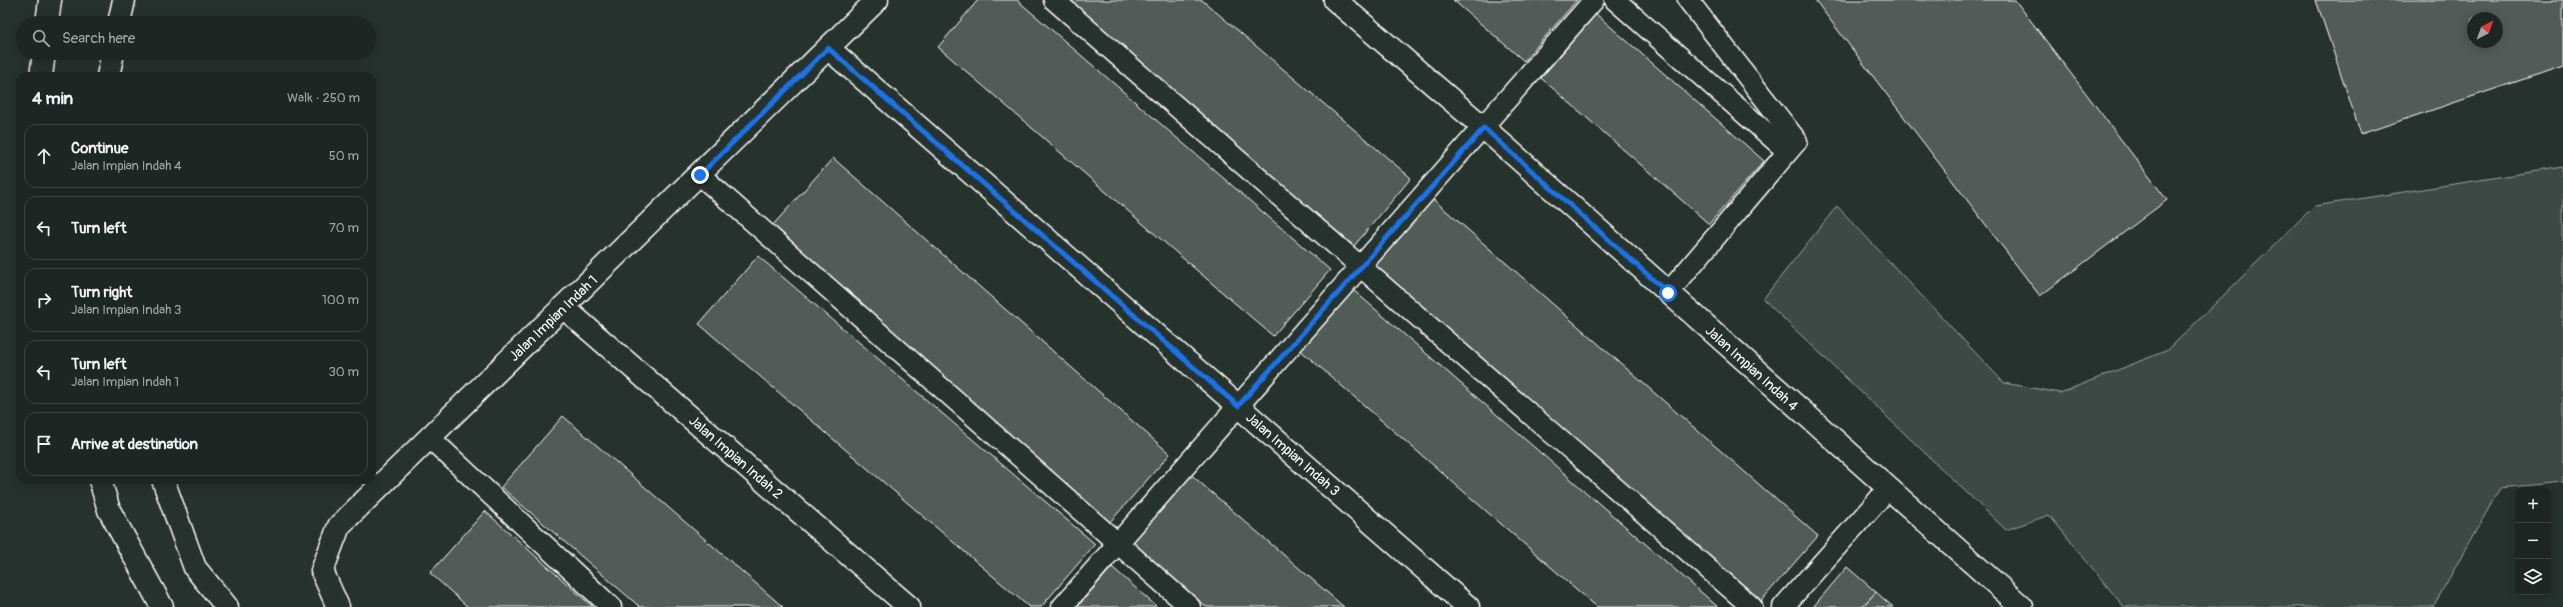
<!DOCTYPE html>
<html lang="en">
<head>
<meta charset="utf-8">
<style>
	body { margin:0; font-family:Pangolin,sans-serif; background:#252e2a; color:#f1f3f6 }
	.controls { position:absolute; right:12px; bottom:12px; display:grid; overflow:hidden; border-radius:8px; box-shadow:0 2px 10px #0003 }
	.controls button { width:36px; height:36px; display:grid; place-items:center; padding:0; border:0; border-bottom:1px solid #3a4340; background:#1c2622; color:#f1f3f6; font:20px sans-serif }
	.compass { position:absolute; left:2467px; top:12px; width:36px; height:36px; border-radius:50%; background:#1c2622; box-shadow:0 2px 10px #0003; rotate:41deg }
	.stop { position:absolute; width:12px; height:12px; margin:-9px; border:3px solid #1a73e8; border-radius:50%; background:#fff }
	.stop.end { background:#1a73e8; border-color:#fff; box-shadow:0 1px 4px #0008 }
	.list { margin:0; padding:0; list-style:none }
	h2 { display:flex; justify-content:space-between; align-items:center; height:52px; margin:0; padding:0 16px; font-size:17px }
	h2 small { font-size:13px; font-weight:400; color:#a0a5a5 }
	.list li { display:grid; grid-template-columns:26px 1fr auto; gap:12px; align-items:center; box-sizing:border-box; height:64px; margin:0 8px 8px; padding:0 8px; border:1px solid #3a4340; border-radius:12px }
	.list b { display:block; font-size:15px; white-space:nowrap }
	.list p { margin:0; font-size:13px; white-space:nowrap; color:#a0a5a5 }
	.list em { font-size:13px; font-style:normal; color:#a0a5a5 }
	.icon { flex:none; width:22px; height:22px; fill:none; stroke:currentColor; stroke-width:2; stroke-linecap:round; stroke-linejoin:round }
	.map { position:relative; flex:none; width:2563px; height:607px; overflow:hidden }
	.search { position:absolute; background:#1c2622; box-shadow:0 2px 10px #0003; left:16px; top:16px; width:360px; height:44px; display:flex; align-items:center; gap:10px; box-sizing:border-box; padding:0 14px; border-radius:22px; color:#a0a5a5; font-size:15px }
	.panel { position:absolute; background:#1c2622; box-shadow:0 2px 10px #0003; left:16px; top:72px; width:360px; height:412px; border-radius:12px }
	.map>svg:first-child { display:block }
	.green { fill:#3e4944; stroke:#9ea4a2 }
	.building { fill:#515c57; stroke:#fff; fill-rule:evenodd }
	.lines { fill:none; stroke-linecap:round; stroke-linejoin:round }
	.service-casing { stroke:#fff; stroke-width:23 }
	.minor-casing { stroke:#fff; stroke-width:25 }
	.tertiary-casing { stroke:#fff; stroke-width:25 }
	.service { stroke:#26332d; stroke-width:20 }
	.minor { stroke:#26332d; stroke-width:22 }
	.tertiary { stroke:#26332d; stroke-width:22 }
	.route { stroke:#1a73e8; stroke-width:5 }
	.labels { text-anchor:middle; stroke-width:4; stroke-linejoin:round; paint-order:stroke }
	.street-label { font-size:14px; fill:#fff; stroke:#26332d }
</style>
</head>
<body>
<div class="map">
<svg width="2563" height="607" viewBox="0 0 2563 607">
	<rect width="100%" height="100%" fill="#26332d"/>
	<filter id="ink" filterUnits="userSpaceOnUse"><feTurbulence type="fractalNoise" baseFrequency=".025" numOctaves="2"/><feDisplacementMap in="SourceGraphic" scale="8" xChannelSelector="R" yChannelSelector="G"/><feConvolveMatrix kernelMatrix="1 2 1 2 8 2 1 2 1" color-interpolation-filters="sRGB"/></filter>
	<g filter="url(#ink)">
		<polygon class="green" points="2563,167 2563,482 2500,488 2433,607 2124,607 2049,515 2006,530 1763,299 1837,206 2004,383 2060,393 2168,350 2314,206"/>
		<g class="building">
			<polygon points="978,0 1017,0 1330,270 1273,336 938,47"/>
			<polygon points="1065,0 1202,0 1411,178 1354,246"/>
			<polygon points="1453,0 1577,0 1524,61"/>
			<polygon points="1815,0 2015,0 2167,200 2040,296"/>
			<path d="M2316,0H2563V66L2361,134ZM2473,18H2497V42H2473Z"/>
			<polygon points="1596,14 1764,161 1709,224 1541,78"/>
			<polygon points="833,158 1170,454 1110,522 772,226"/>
			<polygon points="1427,194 1818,536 1760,602 1369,260"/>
			<polygon points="758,256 1095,544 1041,607 1029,607 699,324"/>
			<polygon points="1352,289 1718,607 1597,607 1299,349"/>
			<polygon points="563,416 783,607 640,607 501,487"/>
			<polygon points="1189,473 1344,607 1206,607 1130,541"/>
			<polygon points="485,511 593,607 468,607 430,573"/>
			<polygon points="1112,567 1157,607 1077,607"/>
			<polygon points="1847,567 1876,592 1862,607 1813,607"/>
			<polygon points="1876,592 1893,607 1862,607"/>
		</g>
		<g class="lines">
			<defs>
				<g id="service">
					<polyline points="1054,0 1752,607"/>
					<polyline points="1615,0 1787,151"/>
					<polyline points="700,175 1190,607"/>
					<polyline points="1668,293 1797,141 1688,0"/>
					<polyline points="431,439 611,607"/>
					<polyline points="1062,607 1594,0"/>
					<polyline points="1783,607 1888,489"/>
				</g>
				<g id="minor">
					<polyline points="1335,0 1484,128 2022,607"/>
					<polyline points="828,48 1468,607"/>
					<polyline points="563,307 909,607"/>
					<polyline points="338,607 322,571 339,526 877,0"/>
				</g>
				<g id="tertiary">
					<polyline points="47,23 50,0"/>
					<polyline points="119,23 124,0"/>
					<polyline points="41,76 44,53"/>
					<polyline points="108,76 113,53"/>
					<polyline points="100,480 109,510 162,607"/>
					<polyline points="163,480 195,568 227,607"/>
				</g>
			</defs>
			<use href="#service" class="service-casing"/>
			<use href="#minor" class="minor-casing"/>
			<use href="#tertiary" class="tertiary-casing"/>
			<use href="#service" class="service"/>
			<use href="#minor" class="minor"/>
			<use href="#tertiary" class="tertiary"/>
		</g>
	</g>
	<g class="lines" filter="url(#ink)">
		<polyline class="route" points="700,175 828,48 1238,406 1484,128 1668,293"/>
	</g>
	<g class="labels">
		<g class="street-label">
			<text transform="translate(553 318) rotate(-44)" y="5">Jalan Impian Indah 1</text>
			<text transform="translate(1752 368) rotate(42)" y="5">Jalan Impian Indah 4</text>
			<text transform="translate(1293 454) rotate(41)" y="5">Jalan Impian Indah 3</text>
			<text transform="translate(736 457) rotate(41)" y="5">Jalan Impian Indah 2</text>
		</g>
	</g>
</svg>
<div class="controls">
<button>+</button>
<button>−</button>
<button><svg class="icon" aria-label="layers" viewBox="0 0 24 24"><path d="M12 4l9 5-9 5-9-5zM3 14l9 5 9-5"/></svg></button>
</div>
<svg class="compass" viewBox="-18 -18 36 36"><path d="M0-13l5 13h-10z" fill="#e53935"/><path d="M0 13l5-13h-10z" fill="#a0a5a5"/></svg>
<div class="stop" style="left:1668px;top:293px"></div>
<div class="stop end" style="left:700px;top:175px"></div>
<div class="search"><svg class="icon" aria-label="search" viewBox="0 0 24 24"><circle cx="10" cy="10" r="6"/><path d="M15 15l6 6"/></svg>Search here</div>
<section class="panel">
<h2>4 min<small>Walk · 250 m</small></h2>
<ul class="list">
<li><svg class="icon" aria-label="ahead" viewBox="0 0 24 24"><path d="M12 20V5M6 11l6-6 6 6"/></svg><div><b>Continue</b><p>Jalan Impian Indah 4</p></div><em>50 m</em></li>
<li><svg class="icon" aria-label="left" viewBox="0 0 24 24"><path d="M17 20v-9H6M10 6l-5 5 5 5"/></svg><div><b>Turn left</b></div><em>70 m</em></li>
<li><svg class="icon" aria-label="right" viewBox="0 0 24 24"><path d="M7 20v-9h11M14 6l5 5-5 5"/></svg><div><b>Turn right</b><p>Jalan Impian Indah 3</p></div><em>100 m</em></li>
<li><svg class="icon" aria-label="left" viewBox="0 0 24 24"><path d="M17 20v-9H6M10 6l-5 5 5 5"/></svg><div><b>Turn left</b><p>Jalan Impian Indah 1</p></div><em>30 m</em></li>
<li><svg class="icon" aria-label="arrive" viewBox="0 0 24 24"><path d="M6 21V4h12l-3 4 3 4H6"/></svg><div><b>Arrive at destination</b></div></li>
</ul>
</section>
</div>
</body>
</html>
